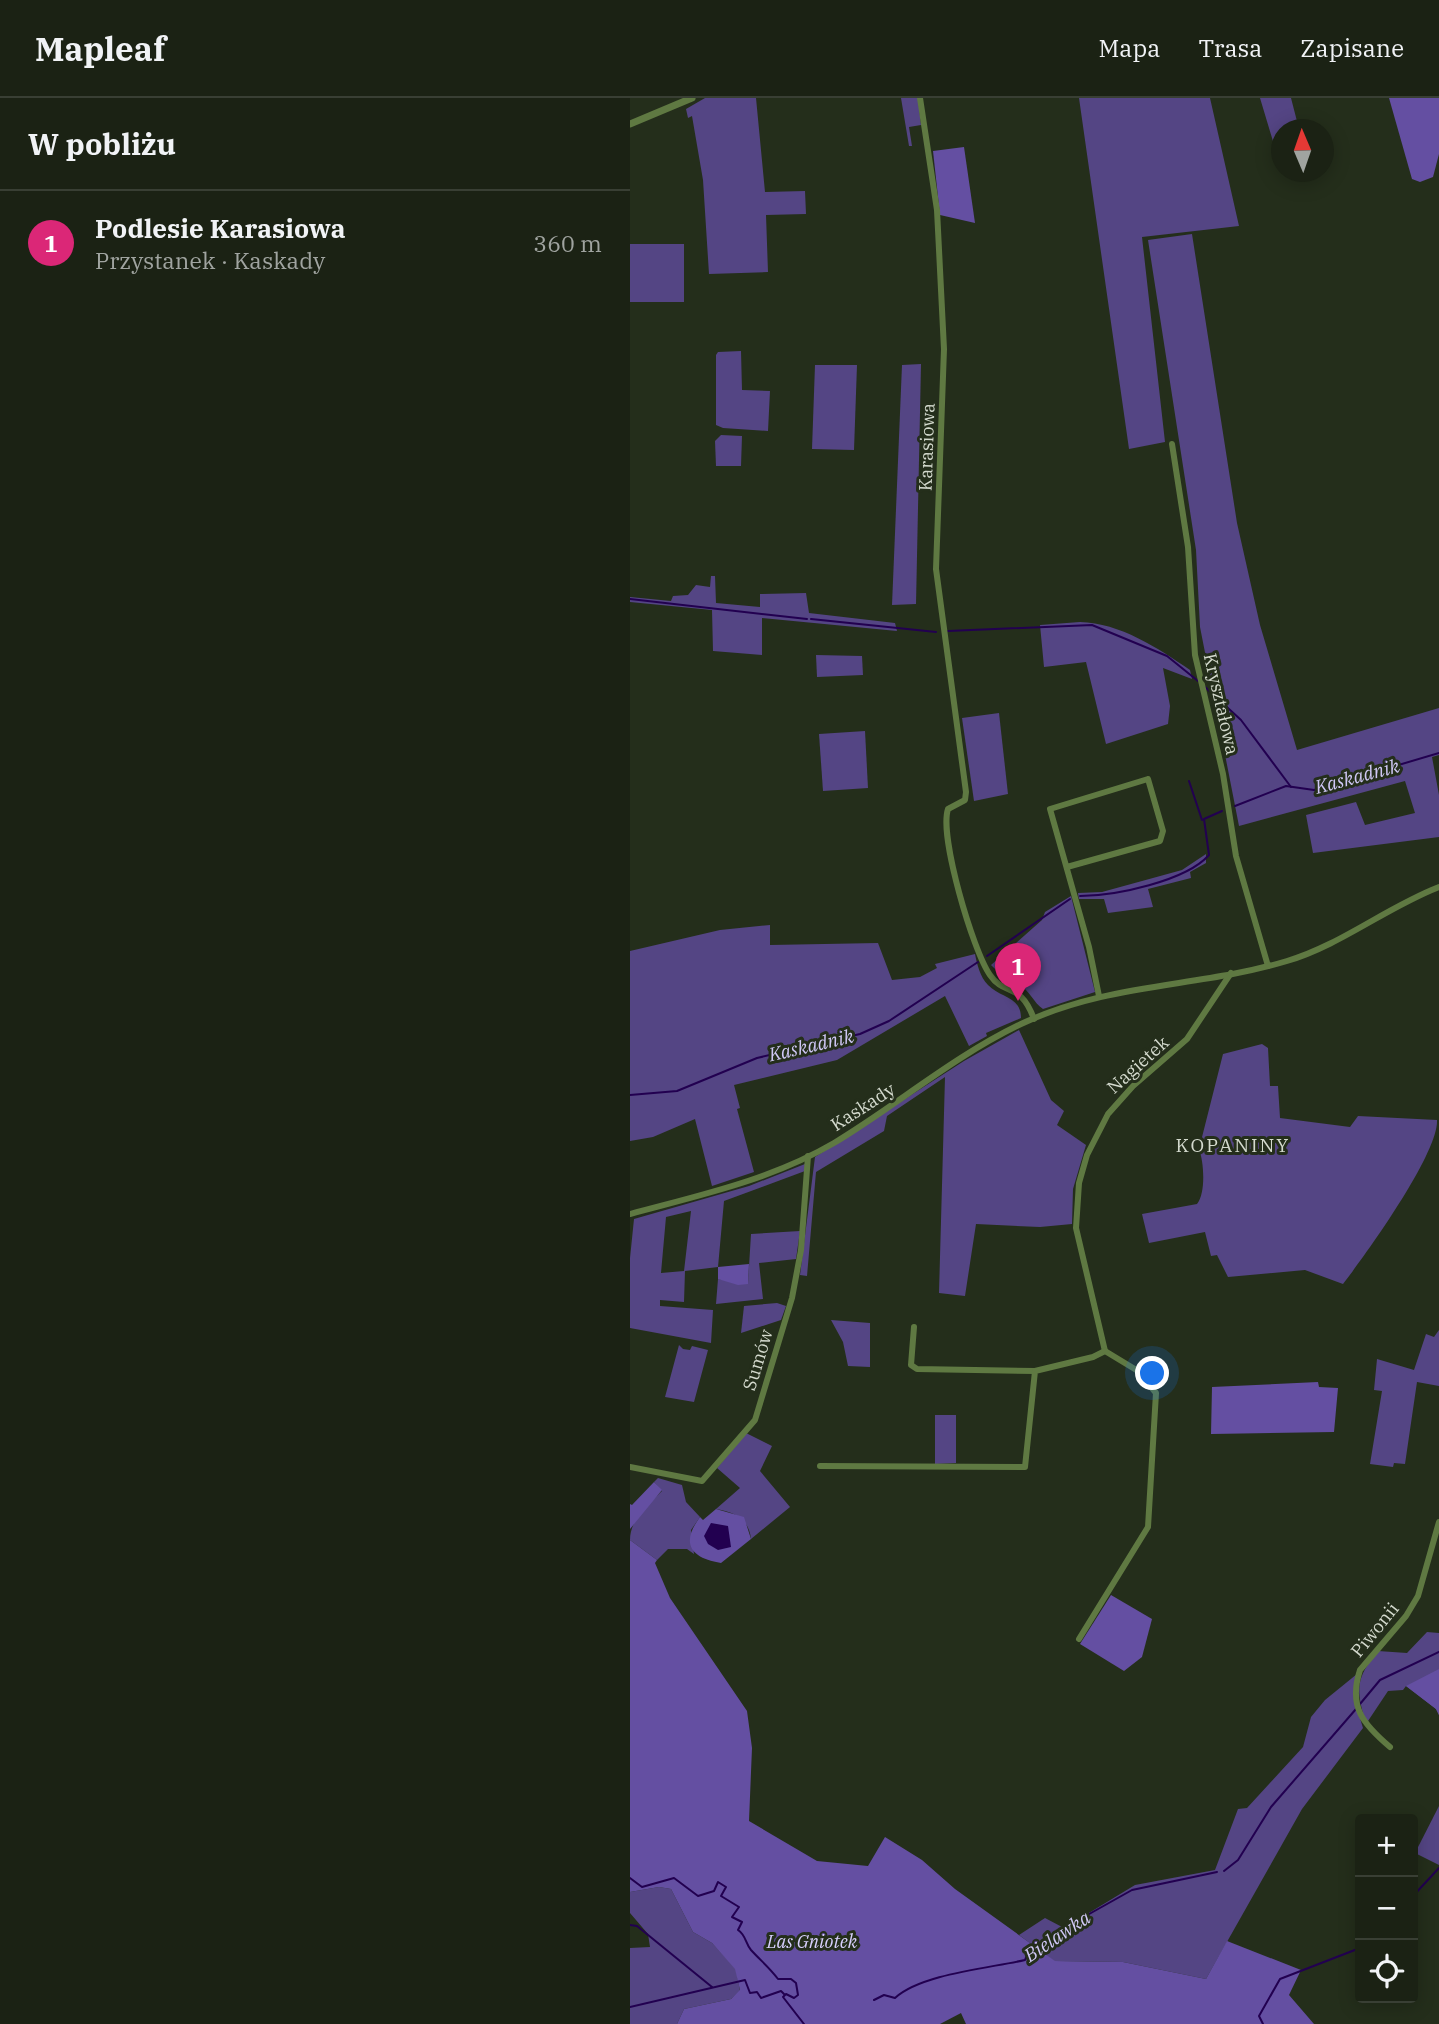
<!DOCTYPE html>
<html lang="pl">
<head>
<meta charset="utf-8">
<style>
	body { margin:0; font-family:"IBM Plex Serif",serif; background:#242a1d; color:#f1f3f6 }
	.controls { position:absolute; right:21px; bottom:21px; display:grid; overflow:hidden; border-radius:7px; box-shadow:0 4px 18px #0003 }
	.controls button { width:63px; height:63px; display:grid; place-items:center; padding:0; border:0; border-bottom:2px solid #393f34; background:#1b2214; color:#f1f3f6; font:35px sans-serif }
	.compass { position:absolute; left:641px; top:21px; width:63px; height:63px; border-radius:50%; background:#1b2214; box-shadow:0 4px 18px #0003; rotate:358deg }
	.you { position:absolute; left:523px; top:1276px; width:24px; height:24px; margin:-18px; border:5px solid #fff; border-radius:50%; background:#1a73e8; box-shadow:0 0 0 10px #1a73e833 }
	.badge { display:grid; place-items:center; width:46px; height:46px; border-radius:50%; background:#db2777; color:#fff; font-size:23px; font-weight:700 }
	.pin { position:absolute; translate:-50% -58px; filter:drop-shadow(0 2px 4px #0008) }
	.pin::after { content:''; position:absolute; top:37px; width:24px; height:21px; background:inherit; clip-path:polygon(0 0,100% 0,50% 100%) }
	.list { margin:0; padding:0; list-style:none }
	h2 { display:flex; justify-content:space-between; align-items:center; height:91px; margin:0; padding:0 28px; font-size:30px }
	h2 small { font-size:23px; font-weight:400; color:#a0a4a0 }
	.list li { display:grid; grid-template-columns:46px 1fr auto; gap:21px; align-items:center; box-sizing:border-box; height:105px; padding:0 28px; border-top:2px solid #393f34 }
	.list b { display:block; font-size:26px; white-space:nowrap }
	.list p { margin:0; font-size:23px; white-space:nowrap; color:#a0a4a0 }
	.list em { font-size:23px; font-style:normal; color:#a0a4a0 }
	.icon { flex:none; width:38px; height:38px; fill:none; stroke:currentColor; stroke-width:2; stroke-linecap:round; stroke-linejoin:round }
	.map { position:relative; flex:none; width:809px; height:1926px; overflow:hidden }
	header { display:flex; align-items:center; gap:42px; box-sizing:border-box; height:98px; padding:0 35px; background:#1b2214; border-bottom:2px solid #393f34 }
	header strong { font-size:33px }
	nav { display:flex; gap:38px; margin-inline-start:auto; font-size:24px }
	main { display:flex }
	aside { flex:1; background:#1b2214 }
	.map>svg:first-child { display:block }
	.green { fill:#544584; fill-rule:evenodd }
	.forest { fill:#644fa2 }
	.water { fill:#220050 }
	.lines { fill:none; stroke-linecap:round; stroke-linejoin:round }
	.stream { stroke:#220050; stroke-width:2 }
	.minor { stroke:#5f7942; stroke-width:6 }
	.tertiary { stroke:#5f7942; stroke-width:7 }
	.labels { text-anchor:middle; stroke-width:6; stroke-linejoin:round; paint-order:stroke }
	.street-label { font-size:18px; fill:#d4dace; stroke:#242e1b }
	.park-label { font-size:18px; font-style:italic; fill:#d8d0fe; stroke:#242e1b }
	.water-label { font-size:19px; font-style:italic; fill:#d0c8f6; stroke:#242e1b }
	.neighbourhood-label { font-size:19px; letter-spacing:2px; fill:#d4dace; stroke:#242e1b }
</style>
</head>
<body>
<header>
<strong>Mapleaf</strong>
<nav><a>Mapa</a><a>Trasa</a><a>Zapisane</a></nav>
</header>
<main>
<aside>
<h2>W pobliżu<small></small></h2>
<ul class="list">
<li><span class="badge">1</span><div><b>Podlesie Karasiowa</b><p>Przystanek · Kaskady</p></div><em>360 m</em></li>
</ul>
</aside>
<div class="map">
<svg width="809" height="1926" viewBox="0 0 809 1926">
	<rect width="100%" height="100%" fill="#242e1b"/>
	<g class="green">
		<polygon points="75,0 126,0 135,94 175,93 176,116 136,117 138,174 79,176 73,82 62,18 58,20 56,11"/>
		<polygon points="271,0 288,0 291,27 279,29 282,48 279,48"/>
		<polygon points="449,0 580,0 609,128 512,139 535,344 499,351"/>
		<polygon points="630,0 661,0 669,31 652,32 651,49 645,50"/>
		<polygon points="562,136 607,425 630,527 667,652 809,610 809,657 802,659 809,697 809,739 683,755 676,717 726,704 735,727 785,715 775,683 609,728 570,529 566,452 518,142"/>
		<rect x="0" y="146" width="54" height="58"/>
		<polygon points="111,253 112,292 140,293 138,333 93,330 86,327 86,257 88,254"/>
		<polygon points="291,266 286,506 262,507 272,267"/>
		<polygon points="185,267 227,267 224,352 182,351"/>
		<polygon points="91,337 112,338 111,368 86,368 85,343"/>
		<polygon points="81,478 85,478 86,505 130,509 130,496 176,495 179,515 265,525 267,533 132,520 132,557 83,553 82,512 0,504 0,499 41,503 43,498 58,497 66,487 80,489"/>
		<path d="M450,524C490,525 528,550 560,572L562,581L533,570L540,608L538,626L476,646L456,564L414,569L410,527Z"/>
		<polygon points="186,557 232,558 233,577 187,579"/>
		<polygon points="369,615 378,696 344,703 332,620"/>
		<polygon points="235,633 238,690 193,693 189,636"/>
		<polygon points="576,756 576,765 560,774 561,780 518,791 523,809 478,815 474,801 449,801 448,795 472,794 552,772"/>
		<path d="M441,798L465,894L413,911C403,904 400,893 389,886C379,879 370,877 361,867L412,822L415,814Z"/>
		<path d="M140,827V847L248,845L262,882L290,879L307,870L305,866L345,856C347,866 350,879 358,887C370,900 391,898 391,920L356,935L357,938L339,948L315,898L207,962L104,987L110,1010L107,1011L124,1074L82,1088L65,1021L23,1039L0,1043V853L90,832Z"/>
		<polygon points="389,932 421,1002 434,1013 427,1027 456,1047 443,1091 442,1126 410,1129 346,1126 335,1198 309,1195 315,979 257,1018 254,1033 186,1074 177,1178 170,1177 185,1059 334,963"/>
		<path d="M632,946L638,950L640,988H648L650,1020L720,1029L728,1018L807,1022C809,1055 735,1158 713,1186L675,1172L598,1179L587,1157L581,1158L575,1134L519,1145L512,1116L567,1106C576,1095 574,1064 569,1051L593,956Z"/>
		<path d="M175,1066V1073L94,1103L88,1169L55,1173L54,1204L30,1202V1208L83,1212L81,1245L0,1230V1160L4,1121L119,1088ZM61,1113L54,1173L31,1175L36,1119Z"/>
		<polygon points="170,1133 166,1161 129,1165 133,1201 86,1206 88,1181 118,1185 121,1136"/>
		<polygon points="147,1205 156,1208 151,1222 111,1235 114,1208"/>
		<polygon points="201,1222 240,1225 240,1269 218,1268 213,1244"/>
		<polygon points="809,1232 809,1288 787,1284 775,1366 764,1365 763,1369 740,1366 752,1293 744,1292 747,1261 784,1272 796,1236 804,1239"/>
		<polygon points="49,1247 53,1251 60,1252 62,1248 78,1252 64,1304 35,1299"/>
		<polygon points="305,1317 326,1317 326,1365 305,1366"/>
		<path d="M116,1335L142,1348L130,1373L160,1409L121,1441C119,1421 105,1414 86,1411L110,1390L87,1370Z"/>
		<path d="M28,1380L52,1387L56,1404L70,1419L61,1432L64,1456L57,1451H38L27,1462L0,1442C0,1421 18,1407 32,1393L24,1384Z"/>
		<path d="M797,1534L809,1535V1617L806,1611L776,1588L773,1592L758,1593L736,1626C726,1591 725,1581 748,1553L777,1555Z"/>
		<polygon points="727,1576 725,1604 733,1630 672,1711 576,1881 493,1864 424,1863 389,1837 415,1820 434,1830 505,1787 585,1772 608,1711 617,1710 673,1649 681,1619 695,1602"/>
		<polygon points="809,1708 809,1767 785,1755"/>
		<polygon points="29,1789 41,1791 63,1834 82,1845 106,1871 110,1893 101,1901 54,1911 47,1926 0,1926 0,1850 20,1849 18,1836 0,1815 0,1794"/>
	</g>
	<g class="forest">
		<polygon points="759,0 809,0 809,56 803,79 790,84 782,81"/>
		<polygon points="334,49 345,125 310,117 303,53"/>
		<polygon points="119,1166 118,1186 108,1187 88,1181 88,1169"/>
		<polygon points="688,1284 689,1289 708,1290 704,1334 581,1336 582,1289"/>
		<polygon points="24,1384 32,1392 0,1431 0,1406 2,1407"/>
		<path d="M86,1411L114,1419L121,1441L91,1465C61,1460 50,1446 70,1419L73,1422Z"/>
		<polygon points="0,1442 27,1462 25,1465 40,1500 117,1613 122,1650 119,1723 187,1763 238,1768 255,1739 292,1762 325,1791 425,1863 493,1864 576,1881 597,1843 671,1872 659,1897 684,1926 336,1926 331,1915 310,1926 47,1926 54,1911 101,1901 110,1892 105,1871 82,1845 63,1834 41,1791 29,1789 0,1794"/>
		<polygon points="481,1497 522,1521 512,1559 494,1573 450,1546"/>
		<polygon points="809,1571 809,1617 806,1611 776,1588"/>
	</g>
	<polygon class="water" points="81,1425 98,1428 101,1449 88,1452 78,1446 74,1438"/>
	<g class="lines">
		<g class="stream">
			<polyline points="0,501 177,521"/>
			<polyline points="181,521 306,534"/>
			<polyline points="318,533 462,527 537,558 568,583"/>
			<polyline points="575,589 611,622 661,689"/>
			<polyline points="559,683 572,722"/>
			<polyline points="605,708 656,688 684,692 809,655"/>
			<path d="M450,798C485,798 556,783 579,757L574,721L592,713"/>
			<polyline points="357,858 440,801"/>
			<polyline points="0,997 47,993 127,960 230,936 259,923 348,864"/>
			<polyline points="730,1606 750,1582 809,1554"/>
			<polyline points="594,1773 608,1762 641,1709 726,1611"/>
			<path d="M0,1780L12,1789L44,1780L68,1798L84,1793L88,1784L96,1789L91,1798L109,1809L102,1819L112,1824L108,1832C116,1837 115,1845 121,1852C131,1863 139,1869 148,1881H161L166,1885L168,1897L164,1900L156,1896L153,1899L174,1926"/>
			<polyline points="783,1798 809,1770"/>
			<polyline points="0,1827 7,1828 82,1889"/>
			<path d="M244,1902L254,1897L265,1900C291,1876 360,1870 395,1862L398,1854L406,1853L436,1829L502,1792L587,1774"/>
			<polyline points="0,1909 115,1882 120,1895 127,1894 131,1900 151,1893 154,1896"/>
			<polyline points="633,1926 629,1918 650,1881 730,1850"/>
		</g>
		<g class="minor">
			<path d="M290,0L307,112L314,251L306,471L336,694L335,702L318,711C309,738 343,853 360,877C375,899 390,883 404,921"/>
			<polyline points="542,346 558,449 565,557 593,676 606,758 638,868"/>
			<polyline points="437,769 530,743 533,733 518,681 420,711 459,849 469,898"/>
			<path d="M0,1116C70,1097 141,1082 204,1045C267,1007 324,958 391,926C481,884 567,890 657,863C711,847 757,809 809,789"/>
			<polyline points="284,1229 281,1267 287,1271 405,1273"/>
			<polyline points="475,1253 446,1130 449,1085 457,1057 478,1016 503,988 557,941 601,875"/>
			<polyline points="190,1368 395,1369 405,1273 463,1259 475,1253"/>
			<polyline points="0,1369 72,1383 125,1322 162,1200 171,1152 178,1058"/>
			<polyline points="449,1541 518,1429 526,1295 508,1273 475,1253"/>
			<path d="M760,1649C733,1626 718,1609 730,1572L776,1518L788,1498L809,1424"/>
		</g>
		<polyline class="tertiary" points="0,26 62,0"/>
	</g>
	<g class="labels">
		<g class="street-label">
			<text transform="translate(297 349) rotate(-88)" y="6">Karasiowa</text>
			<text transform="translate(591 606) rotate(77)" y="6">Kryształowa</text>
			<text transform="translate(508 967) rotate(-42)" y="6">Nagietek</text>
			<text transform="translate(233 1009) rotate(-33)" y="6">Kaskady</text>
			<text transform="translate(128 1262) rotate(-73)" y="6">Sumów</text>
			<text transform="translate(745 1532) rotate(-51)" y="6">Piwonii</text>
		</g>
		<g class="park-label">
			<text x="182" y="1850">Las Gniotek</text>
		</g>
		<g class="water-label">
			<text transform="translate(727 678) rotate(-15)" y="7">Kaskadnik</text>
			<text transform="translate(181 947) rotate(-13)" y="7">Kaskadnik</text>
			<text transform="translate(427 1838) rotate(-34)" y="7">Bielawka</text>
		</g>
		<g class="neighbourhood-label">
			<text x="603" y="1054">KOPANINY</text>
		</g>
	</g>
</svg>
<div class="controls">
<button>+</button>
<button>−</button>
<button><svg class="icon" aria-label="locate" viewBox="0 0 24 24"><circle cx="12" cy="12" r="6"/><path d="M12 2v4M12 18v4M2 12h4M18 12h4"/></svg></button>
</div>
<svg class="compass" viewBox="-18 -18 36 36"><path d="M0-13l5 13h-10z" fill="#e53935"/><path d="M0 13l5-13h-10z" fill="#a0a4a0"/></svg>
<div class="you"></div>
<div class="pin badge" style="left:388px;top:903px">1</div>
</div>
</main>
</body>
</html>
